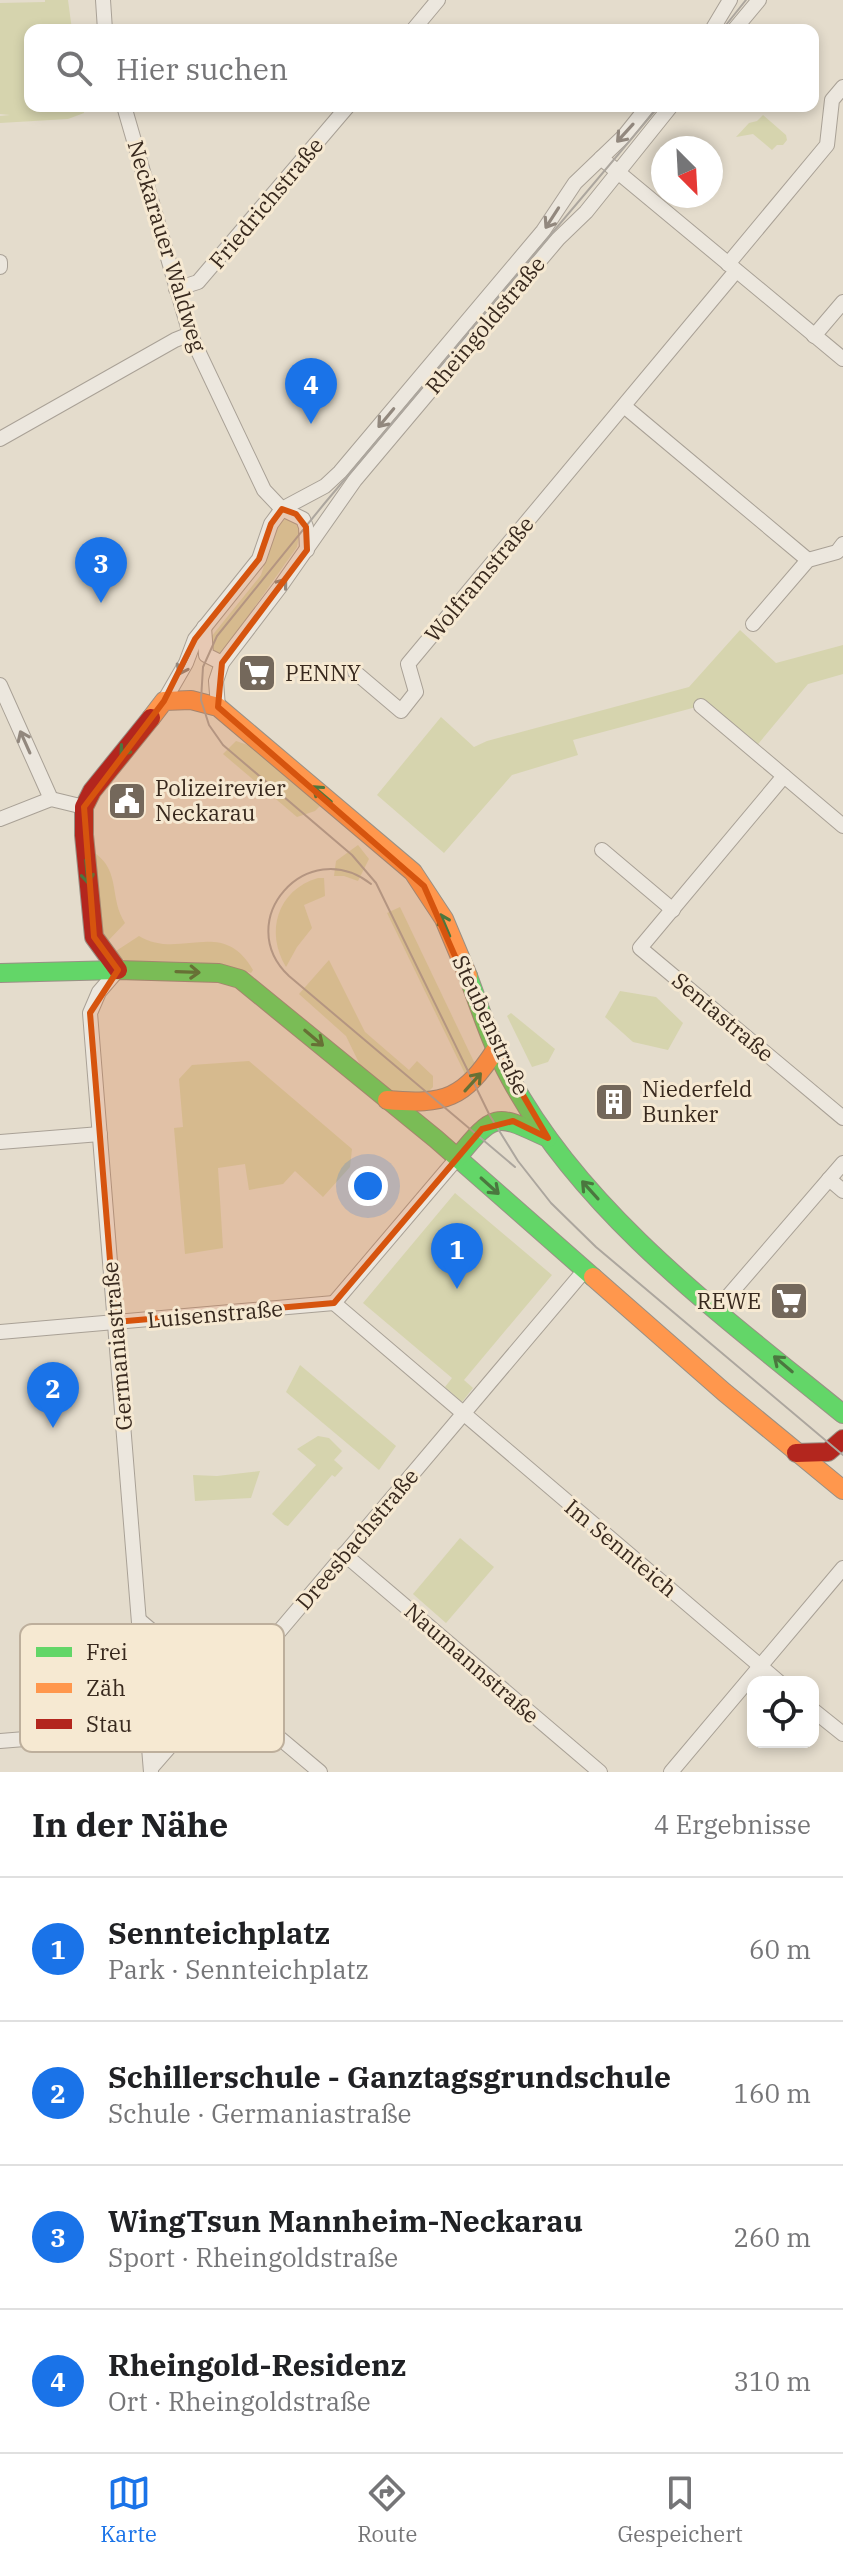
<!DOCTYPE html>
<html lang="de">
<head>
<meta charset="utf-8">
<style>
	body { margin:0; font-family:"IBM Plex Serif",serif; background:#f6f6f6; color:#202124 }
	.controls { position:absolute; right:24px; bottom:24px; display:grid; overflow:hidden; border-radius:16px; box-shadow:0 4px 12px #0003 }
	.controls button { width:72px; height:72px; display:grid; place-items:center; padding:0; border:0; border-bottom:2px solid #e0e0e0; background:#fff; color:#202124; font:40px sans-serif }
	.compass { position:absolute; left:651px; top:136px; width:72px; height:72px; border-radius:50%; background:#fff; box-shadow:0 4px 12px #0003; rotate:156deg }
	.you { position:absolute; left:368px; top:1186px; width:28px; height:28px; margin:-20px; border:6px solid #fff; border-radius:50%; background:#1a73e8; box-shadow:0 0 0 12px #1a73e833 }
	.badge { display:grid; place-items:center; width:52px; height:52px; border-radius:50%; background:#1a73e8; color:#fff; font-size:26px; font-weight:700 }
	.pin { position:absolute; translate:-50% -66px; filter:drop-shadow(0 2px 4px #0008) }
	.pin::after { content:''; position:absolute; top:42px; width:28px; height:24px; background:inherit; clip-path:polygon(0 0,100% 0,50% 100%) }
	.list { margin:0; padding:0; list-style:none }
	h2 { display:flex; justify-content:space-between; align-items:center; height:104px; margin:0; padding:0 32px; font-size:34px }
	h2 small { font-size:26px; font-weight:400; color:#757577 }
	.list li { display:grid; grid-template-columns:52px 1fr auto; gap:24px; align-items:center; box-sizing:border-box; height:144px; padding:0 32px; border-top:2px solid #e0e0e0 }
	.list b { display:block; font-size:30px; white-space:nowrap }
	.list p { margin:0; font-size:26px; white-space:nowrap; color:#757577 }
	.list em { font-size:26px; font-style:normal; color:#757577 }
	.icon { flex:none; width:44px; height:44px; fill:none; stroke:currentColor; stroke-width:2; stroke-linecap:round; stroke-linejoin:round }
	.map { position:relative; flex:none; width:843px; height:1772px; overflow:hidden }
	.search { position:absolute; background:#fff; box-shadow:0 4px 12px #0003; left:24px; right:24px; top:24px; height:88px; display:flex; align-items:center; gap:20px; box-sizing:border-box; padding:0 28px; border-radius:16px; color:#757577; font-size:30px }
	.sheet { height:680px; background:#fff }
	nav { display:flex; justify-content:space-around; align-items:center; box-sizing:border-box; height:112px; border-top:2px solid #e0e0e0; background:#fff; font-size:22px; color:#757577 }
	nav a { display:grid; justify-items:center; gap:4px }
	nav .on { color:#1a73e8 }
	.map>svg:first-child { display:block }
	.green { fill:#d6d4ae }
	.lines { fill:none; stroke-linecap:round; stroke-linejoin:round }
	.street-casing { stroke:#a9a196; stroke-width:16 }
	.fast-casing { stroke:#999085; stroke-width:20 }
	.slow-casing { stroke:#999085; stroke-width:20 }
	.jam-casing { stroke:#999085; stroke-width:20 }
	.street { stroke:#ece7de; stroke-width:14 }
	.fast { stroke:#63d668; stroke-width:18 }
	.slow { stroke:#ff974d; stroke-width:18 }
	.jam { stroke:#b3261e; stroke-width:18 }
	.tram { stroke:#aca69e; stroke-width:2 }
	.oneway { stroke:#92887e }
	.oneway2 { stroke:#4b773f }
	.marked { fill:#d6540e; fill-opacity:0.2; stroke:#d6540e; stroke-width:6; stroke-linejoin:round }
	.labels { text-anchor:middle; stroke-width:6; stroke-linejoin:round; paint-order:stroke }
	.street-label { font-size:22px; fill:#38291e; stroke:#f6e9d2 }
	.poi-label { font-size:22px; fill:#38291e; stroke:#f6e9d2; text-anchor:start }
	.key { fill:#f6e9d2; stroke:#bdaf9c; stroke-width:2 }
	.key-label { font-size:22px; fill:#38291e }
</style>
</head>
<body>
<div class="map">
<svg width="843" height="1772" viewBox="0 0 843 1772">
	<rect width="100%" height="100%" fill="#e4dccc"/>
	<g class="green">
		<polygon points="45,0 68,0 72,30 30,30 30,106 83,106 84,113 68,119 0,123 0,116 10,115 0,114 0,3 45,2"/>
		<polygon points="763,115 786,135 787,140 783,145 777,145 772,150 753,134 736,137 749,123 757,121"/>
		<polygon points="286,518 293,520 300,530 297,547 222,653 213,654 211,637 261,575 276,527"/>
		<polygon points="740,630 776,663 843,645 843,674 808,684 754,749 700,706 573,740 578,755 512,775 444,853 377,795 441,717 474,747 487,741 689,687"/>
		<polygon points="236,741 251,746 320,806 315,811 297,817 223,754"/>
		<polygon points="358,845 369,859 358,881 344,876 334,876 336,861"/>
		<path d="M95,853C121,872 109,898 125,923L106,943L102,930Z"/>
		<path d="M318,878H324L325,896L304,905L312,928L297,947L286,967C265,932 277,890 318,878Z"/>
		<polygon points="400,907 476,1066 467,1078 387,913"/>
		<path d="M139,936C180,961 222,916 253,970L251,973C214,958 166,963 127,961L120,958L116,951Z"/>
		<polygon points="329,960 365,1032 409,1070 417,1061 433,1076 433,1087 425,1095 395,1095 360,1065 346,1036 299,994"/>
		<polygon points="620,991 656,997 683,1023 668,1050 633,1042 605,1017"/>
		<polygon points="511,1013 555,1049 548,1062 532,1067 507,1016"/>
		<polygon points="249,1061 352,1149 350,1167 323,1197 295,1171 283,1184 249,1190 245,1164 218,1168 223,1248 185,1254 174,1128 183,1127 179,1079 192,1065"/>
		<polygon points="455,1193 552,1275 464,1380 473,1388 462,1402 445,1387 452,1378 363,1303"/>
		<polygon points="300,1365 396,1446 379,1470 286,1392"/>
		<polygon points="318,1436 329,1438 342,1451 334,1460 343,1468 335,1477 332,1475 288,1526 285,1525 272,1514 316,1465 297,1449"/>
		<polygon points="260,1471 251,1498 195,1501 193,1475 217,1476"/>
		<polygon points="460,1538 494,1567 446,1623 413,1594"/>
	</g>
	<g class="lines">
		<defs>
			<g id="street">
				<polyline points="103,0 105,30"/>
				<polyline points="413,30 438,0"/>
				<polyline points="712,30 730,0"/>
				<polyline points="734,30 759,0"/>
				<polyline points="124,106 190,334 264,490 282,509 303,519 306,527 307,550"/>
				<polyline points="601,158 843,359"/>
				<polyline points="0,262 0,267"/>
				<polyline points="728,264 827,145 832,100 843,87"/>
				<polyline points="176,289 198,282 348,106"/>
				<polyline points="814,336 843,302"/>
				<polyline points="624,406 808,560"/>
				<polyline points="0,439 175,340 190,334"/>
				<polyline points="753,624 808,560 837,552 843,544"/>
				<polyline points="204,627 206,655 222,663"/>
				<polyline points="355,672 401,711 416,692 408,664 736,271"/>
				<polyline points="0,685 51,799"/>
				<polyline points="164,701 186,663 195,639 259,559 271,524 282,509 325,486 340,472 543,231 575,183 624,136 648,106"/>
				<polyline points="701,706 784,776"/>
				<polyline points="218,707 216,681 222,663 280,587 355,480 558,239 586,212 671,106"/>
				<polyline points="0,819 51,799 84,807"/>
				<polyline points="843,826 784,776 640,948 843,1118"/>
				<polyline points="602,850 673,910"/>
				<polyline points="118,970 99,992 90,1013 151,1772"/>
				<polyline points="0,1142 100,1134"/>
				<polyline points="829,1179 843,1191"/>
				<polyline points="334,1303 779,1682"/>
				<polyline points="334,1303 458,1157"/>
				<polyline points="718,1308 843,1163"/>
				<polyline points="0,1332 334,1303"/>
				<polyline points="344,1554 600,1772"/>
				<polyline points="139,1620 320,1772"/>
				<polyline points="813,1710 843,1734"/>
				<polyline points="0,1741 148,1729"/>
				<polyline points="151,1768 207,1704 244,1673 584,1271"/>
				<polyline points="671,1772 843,1568"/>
			</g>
			<g id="fast">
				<polyline points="0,973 118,970 219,973 240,979 436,1139 593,1277"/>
				<path d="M468,976C481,1011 492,1046 510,1078C584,1215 724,1317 843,1414"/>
				<path d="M458,1157C496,1110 497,1115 548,1138"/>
			</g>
			<g id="slow">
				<polyline points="151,718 164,701 191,700 218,707 413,872 444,919 468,976"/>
				<path d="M387,1100C445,1105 464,1099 496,1049"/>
				<polyline points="593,1277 724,1392 843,1490"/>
			</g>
			<g id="jam">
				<polyline points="118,970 94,937 84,835 84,807 92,791 151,718"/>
				<polyline points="796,1453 828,1452 843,1439"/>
			</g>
		</defs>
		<use href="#street" class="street-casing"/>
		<use href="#fast" class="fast-casing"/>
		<use href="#slow" class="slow-casing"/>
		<use href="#jam" class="jam-casing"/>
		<use href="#street" class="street"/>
		<use href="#fast" class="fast"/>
		<use href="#slow" class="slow"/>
		<use href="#jam" class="jam"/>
		<g class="tram">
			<polyline points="722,30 746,0"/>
			<polyline points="659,106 324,504 217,636 203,667 201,700 209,725 223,745 352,855 376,883 490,1116 518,1161 551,1203 596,1247 843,1455"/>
			<path d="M371,884C307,834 231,921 289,976L515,1167"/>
		</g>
	</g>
	<defs><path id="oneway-shaft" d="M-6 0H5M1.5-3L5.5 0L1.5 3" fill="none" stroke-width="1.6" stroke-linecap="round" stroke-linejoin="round" transform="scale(2)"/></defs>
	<g class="oneway">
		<use href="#oneway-shaft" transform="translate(625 133) rotate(132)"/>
		<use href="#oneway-shaft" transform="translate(552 218) rotate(123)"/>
		<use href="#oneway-shaft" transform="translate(386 418) rotate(130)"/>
		<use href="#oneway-shaft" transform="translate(279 588) rotate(-53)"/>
		<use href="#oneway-shaft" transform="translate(184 664) rotate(116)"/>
		<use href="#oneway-shaft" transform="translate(25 742) rotate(-114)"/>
	</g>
	<g class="oneway2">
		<use href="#oneway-shaft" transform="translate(128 746) rotate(129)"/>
		<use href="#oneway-shaft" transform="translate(322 794) rotate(-140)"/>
		<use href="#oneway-shaft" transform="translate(87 872) rotate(84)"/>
		<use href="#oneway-shaft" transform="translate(445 925) rotate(-113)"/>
		<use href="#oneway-shaft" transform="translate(188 972) rotate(2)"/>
		<use href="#oneway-shaft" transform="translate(314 1038) rotate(40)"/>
		<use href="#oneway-shaft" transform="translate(473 1082) rotate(-48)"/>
		<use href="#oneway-shaft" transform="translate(490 1186) rotate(42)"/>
		<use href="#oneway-shaft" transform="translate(590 1190) rotate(-132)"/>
		<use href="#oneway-shaft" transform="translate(783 1364) rotate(-140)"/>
	</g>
	<path class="marked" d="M282,509L296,514L306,527L307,550L222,663L218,707L424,886L496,1049L548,1138L513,1121L482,1129L334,1303L115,1322L90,1013L118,970L94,937L84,807L164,701L195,639L259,559L271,524Z"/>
	<defs>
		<symbol id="supermarket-square" viewBox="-11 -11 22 22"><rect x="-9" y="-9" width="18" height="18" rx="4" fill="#74685b" stroke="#f6e9d2"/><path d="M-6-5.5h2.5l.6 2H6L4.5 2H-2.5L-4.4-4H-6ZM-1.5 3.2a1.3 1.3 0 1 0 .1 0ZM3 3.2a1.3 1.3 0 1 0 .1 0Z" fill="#fff"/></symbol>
		<symbol id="civic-square" viewBox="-11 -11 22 22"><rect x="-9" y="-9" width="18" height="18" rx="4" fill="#74685b" stroke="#f6e9d2"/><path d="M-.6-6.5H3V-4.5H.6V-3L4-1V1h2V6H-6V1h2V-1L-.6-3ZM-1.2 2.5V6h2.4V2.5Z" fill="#fff"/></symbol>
		<symbol id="building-square" viewBox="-11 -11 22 22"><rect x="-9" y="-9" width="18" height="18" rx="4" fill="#74685b" stroke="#f6e9d2"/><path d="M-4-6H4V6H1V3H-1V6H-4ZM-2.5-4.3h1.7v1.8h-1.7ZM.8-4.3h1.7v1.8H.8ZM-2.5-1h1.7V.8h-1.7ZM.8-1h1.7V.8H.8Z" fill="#fff"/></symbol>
	</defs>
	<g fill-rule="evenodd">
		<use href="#supermarket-square" x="235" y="651" width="44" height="44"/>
		<use href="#civic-square" x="105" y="779" width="44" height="44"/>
		<use href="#building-square" x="592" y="1080" width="44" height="44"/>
		<use href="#supermarket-square" x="767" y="1279" width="44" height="44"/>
	</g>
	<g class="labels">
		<g class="street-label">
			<text transform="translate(266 203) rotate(-50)" y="8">Friedrichstraße</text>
			<text transform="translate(167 246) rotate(73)" y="8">Neckarauer Waldweg</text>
			<text transform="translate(485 325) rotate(-50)" y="8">Rheingoldstraße</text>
			<text transform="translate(479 579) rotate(-50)" y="8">Wolframstraße</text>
			<text transform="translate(723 1017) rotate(40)" y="8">Sentastraße</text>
			<text transform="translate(491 1025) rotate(65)" y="8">Steubenstraße</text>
			<text transform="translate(215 1314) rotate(-5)" y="8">Luisenstraße</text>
			<text transform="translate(117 1346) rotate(-95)" y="8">Germaniastraße</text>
			<text transform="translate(357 1539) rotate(-50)" y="8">Dreesbachstraße</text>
			<text transform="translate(621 1548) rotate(40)" y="8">Im Sennteich</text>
			<text transform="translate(472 1663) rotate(41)" y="8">Naumannstraße</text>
		</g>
		<g class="poi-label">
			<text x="285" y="681">PENNY</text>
			<text x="155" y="796">Polizeirevier<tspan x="155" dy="25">Neckarau</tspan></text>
			<text x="642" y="1097">Niederfeld<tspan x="642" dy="25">Bunker</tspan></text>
			<text x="761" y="1309" text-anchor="end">REWE</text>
		</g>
	</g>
	<rect x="20" y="1624" width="264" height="128" rx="12" class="key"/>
	<rect x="36" y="1647" width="36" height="10" fill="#63d668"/>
	<rect x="36" y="1683" width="36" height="10" fill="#ff974d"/>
	<rect x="36" y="1719" width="36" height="10" fill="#b3261e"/>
	<g class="key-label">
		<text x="86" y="1660">Frei</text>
		<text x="86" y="1696">Zäh</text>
		<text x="86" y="1732">Stau</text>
	</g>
</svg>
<div class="controls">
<button><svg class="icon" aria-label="locate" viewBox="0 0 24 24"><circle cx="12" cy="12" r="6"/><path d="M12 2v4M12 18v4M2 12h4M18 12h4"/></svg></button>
</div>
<svg class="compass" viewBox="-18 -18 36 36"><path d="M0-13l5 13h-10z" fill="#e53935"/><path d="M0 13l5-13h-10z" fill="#757577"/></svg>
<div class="you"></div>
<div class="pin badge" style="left:457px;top:1289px">1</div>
<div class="pin badge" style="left:53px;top:1428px">2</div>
<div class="pin badge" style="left:101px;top:603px">3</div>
<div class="pin badge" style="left:311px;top:424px">4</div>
<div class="search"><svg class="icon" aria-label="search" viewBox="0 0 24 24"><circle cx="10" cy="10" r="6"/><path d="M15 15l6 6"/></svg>Hier suchen</div>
</div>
<section class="sheet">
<h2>In der Nähe<small>4 Ergebnisse</small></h2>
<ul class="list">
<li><span class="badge">1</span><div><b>Sennteichplatz</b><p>Park · Sennteichplatz</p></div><em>60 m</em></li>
<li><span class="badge">2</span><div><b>Schillerschule - Ganztagsgrundschule</b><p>Schule · Germaniastraße</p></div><em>160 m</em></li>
<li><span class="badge">3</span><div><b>WingTsun Mannheim-Neckarau</b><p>Sport · Rheingoldstraße</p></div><em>260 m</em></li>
<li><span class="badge">4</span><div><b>Rheingold-Residenz</b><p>Ort · Rheingoldstraße</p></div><em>310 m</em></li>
</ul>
</section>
<nav>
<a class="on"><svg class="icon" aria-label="map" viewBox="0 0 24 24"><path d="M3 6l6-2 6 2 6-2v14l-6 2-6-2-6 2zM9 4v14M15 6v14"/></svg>Karte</a>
<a><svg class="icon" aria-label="directions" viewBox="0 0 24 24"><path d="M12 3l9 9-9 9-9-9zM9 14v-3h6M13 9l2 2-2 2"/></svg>Route</a>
<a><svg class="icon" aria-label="saved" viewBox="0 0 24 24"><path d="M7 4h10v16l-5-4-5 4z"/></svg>Gespeichert</a>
</nav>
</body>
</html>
